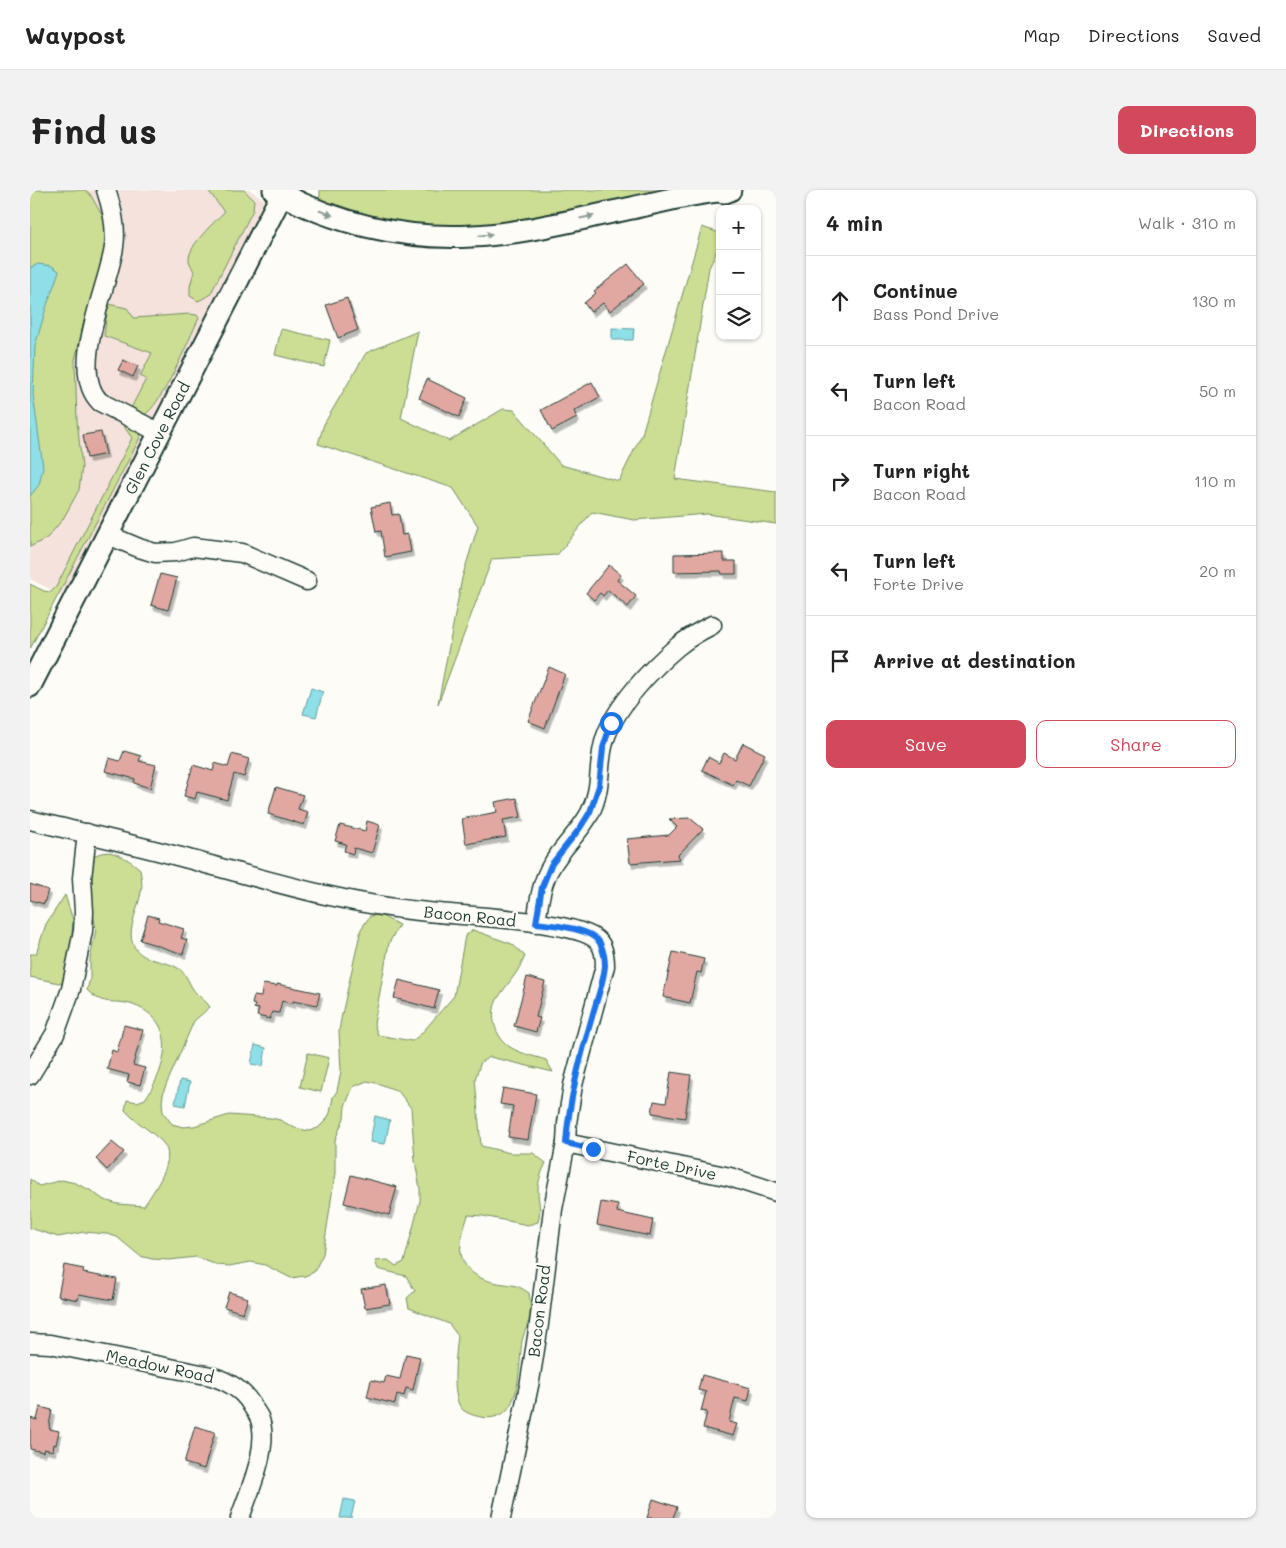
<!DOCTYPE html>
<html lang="en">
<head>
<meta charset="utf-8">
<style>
	body { margin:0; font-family:Mali,sans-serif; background:#f2f2f2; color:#222 }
	.controls { position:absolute; right:15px; top:15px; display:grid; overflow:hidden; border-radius:10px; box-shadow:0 1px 4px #0004 }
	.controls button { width:45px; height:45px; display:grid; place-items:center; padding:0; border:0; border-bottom:1px solid #e0e0e0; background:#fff; color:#222; font:25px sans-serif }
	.stop { position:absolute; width:15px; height:15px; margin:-11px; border:4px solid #1a73e8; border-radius:50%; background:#fff }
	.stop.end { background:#1a73e8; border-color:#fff; box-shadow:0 1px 5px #0008 }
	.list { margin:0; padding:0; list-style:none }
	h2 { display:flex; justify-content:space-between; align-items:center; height:65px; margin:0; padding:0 20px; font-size:21px }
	h2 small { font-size:16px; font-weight:400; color:#767676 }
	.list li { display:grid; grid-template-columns:32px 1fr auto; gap:15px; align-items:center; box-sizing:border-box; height:90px; padding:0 20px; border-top:1px solid #e0e0e0 }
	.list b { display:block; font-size:19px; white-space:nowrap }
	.list p { margin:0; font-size:16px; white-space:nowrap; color:#767676 }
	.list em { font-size:16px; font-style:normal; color:#767676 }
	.actions { display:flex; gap:10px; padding:15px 20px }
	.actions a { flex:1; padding:11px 0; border:1px solid #d1495b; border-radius:10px; text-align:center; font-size:18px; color:#d1495b }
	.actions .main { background:#d1495b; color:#fff }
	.icon { flex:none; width:28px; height:28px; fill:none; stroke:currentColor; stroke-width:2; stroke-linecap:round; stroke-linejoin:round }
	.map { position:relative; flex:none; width:746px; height:1328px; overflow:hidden; border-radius:10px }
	header { display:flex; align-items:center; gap:30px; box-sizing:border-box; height:70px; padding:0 25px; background:#fff; border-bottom:1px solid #e0e0e0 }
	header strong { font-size:24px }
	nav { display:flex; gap:28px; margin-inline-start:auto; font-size:18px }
	.intro { display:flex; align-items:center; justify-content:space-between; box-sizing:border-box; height:120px; padding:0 30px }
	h1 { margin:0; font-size:35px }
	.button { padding:12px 22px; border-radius:10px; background:#d1495b; color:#fff; font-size:18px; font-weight:700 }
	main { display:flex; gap:30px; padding:0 30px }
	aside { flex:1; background:#fff; border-radius:10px; box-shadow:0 1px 4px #0004 }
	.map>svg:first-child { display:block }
	.built { fill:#f5e2dd }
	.green { fill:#cbde93; stroke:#758e64 }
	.water { fill:#8edfe7; stroke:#629e9f }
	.building { fill:#e1a7a1; stroke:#1f3d34; filter:url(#shadow) }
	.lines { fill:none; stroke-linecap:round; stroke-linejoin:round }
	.minor-casing { stroke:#1f3d34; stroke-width:21 }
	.major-casing { stroke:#1f3d34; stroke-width:25 }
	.highway-casing { stroke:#1f3d34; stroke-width:29 }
	.minor { stroke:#fdfcf7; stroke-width:18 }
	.major { stroke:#fdfcf7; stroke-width:21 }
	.highway { stroke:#fdfcf7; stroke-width:25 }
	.oneway { fill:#8e9c96 }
	.route { stroke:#1a73e8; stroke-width:6 }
	.labels { text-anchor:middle; stroke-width:4.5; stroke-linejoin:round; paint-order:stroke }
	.street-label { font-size:16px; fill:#1f3d34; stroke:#fdfcf7 }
</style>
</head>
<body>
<header>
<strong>Waypost</strong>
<nav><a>Map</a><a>Directions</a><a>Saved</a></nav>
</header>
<div class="intro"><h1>Find us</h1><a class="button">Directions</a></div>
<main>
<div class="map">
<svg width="746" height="1328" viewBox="0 0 746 1328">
	<defs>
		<filter id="shadow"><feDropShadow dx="2.5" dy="4.5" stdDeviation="0" flood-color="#0004"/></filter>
	</defs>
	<rect width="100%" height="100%" fill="#fdfcf7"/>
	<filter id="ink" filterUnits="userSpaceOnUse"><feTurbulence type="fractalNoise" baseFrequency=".02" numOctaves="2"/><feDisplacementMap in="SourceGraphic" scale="10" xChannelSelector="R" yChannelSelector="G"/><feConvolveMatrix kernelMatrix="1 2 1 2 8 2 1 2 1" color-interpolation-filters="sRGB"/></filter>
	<g filter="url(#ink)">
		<polygon class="built" points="0,0 220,0 238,12 39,409 0,389"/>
		<g class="green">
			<polygon points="0,0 55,0 60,4 73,27 78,43 75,75 55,128 45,170 47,230 52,277 49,300 33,329 17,348 0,357"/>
			<path d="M178,0H214L224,10L223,20L180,105L168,111L160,106V96L164,82C163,79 160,74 159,71C157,56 185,32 194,22Z"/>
			<polygon points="290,0 641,0 499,29 429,37 372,34 313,19 287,9 290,6"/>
			<polygon points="672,37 690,43 690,54 679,78 645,289 746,302 746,334 677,324 604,330 562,322 527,365 462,369 408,514 432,388 448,336 423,298 288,254 294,234 336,163 388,141 371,228 419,251 473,219 484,220 531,275 589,291 612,244"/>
			<path d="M78,114L97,118L104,128L159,124L167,125L169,128C158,151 133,214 113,226L103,221L102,216L116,189L110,186L122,163L74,146Z"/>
			<polygon points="251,139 300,150 294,177 245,165"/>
			<polygon points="96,234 108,237 111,243 109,250 0,459 0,394 14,401 21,402 26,397 102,248 95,238"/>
			<path d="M79,662C92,665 101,671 110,679C111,687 113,695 111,702C109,716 98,737 102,751C108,772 131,769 146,777C158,783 158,795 167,804C172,809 176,811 180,817L164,831L134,900L132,911L133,922L142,934L153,937L164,936L199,925L241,928L250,930L265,938L279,941L288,938L296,930L300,923L303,907L307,901L311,881L309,841L311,829L331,739L340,726L350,725L369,735L359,753L344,834L348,845L382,851L390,845L424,806L435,746L443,740L482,754L495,766C489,782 477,794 468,808C459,823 464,843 476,854C486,863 504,866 516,870L523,882L460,867L451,872L445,889L451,956L480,963H503L516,973C512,981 508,991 508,1000C508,1014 512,1017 508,1032L498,1035L453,1026L438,1025C435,1036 429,1051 431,1063C433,1079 448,1089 463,1092C479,1096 484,1092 499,1103C500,1110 501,1118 500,1125C499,1134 494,1142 492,1151C489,1170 491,1205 476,1221C470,1227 459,1229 451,1227C445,1226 435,1223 431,1218C421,1205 426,1162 428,1146L419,1134L379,1118L377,1108L385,1101L376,1086L348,1079L345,1071L358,1070L366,1076L374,1072L390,1011V999L385,971L381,918L368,901L350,894L337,891L323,897L315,916L314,928L305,950V984L293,1064L284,1082L275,1086L261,1088L235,1075L221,1072L199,1076L187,1075L166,1067L139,1070L122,1069L110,1066L87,1047L77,1044L54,1042L28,1047L0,1038V989L9,996L32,990L45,993L60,1000L74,1010L88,1014L114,1016C123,1002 148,969 133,953C122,941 106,933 95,920L97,910L107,912L115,909C137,878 149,831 103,815C83,808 75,818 57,800L60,789V769L66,739L58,698L63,666L71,663Z"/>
			<polygon points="35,705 43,730 41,758 34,794 0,787 0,764 6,764 16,734"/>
			<polygon points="278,863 299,868 291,902 270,897"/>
		</g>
		<g class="water">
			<polygon points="8,74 22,76 29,81 17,115 5,156 3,204 13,277 9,295 0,306 0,78"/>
			<polygon points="582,138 604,139 603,150 582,150"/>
			<polygon points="281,498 293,502 286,527 273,524"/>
			<polygon points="225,855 236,858 233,876 221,874"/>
			<polygon points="150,890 160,892 155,916 145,914"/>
			<polygon points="345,926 360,930 355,954 340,952"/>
			<polygon points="314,1309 325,1311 321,1328 310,1328"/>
		</g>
		<g class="building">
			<polygon points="598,74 614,94 580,121 573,113 561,122 554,113 566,103 564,101"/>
			<polygon points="317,108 328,140 308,148 296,115"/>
			<polygon points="93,170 108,176 103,187 88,180"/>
			<polygon points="397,189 437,208 429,227 389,208"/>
			<polygon points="562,192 570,207 544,221 547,228 522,241 511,220"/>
			<polygon points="71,242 76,264 57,268 53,245"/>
			<polygon points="360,313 362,325 369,324 372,345 378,344 381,362 355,367 351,341 346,342 341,317"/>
			<polygon points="694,363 694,371 706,371 706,384 692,384 691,381 644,382 644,364"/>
			<polygon points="579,375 591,385 587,390 606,406 598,417 578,400 573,406 570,403 564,410 556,403"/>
			<polygon points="130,384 147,388 138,420 121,415"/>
			<polygon points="519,477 535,484 515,538 498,531"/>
			<polygon points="713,553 735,564 719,596 706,590 703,595 672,580 678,567 689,573 694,563 705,569"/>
			<polygon points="94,561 111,566 109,571 126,575 120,598 104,593 105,589 75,581 79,568 90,571"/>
			<polygon points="202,564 219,569 214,587 204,584 197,610 167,602 165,609 154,606 163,575 183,581 185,573 198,577"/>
			<polygon points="246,597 273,605 268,619 278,622 274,635 238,624"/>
			<polygon points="487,608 491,627 473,630 476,647 436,654 432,629 467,622 465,612"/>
			<polygon points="660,628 673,639 648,665 650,669 600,673 597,649 639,645 647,637 639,629"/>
			<polygon points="337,631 350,635 342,663 324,658 323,664 314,661 316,654 305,651 310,635 335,641"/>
			<polygon points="0,694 18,700 14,714 0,710"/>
			<polygon points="118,725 129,728 128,731 154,739 151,748 157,750 153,764 110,750"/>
			<polygon points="643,762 674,769 671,783 667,782 660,813 633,807"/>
			<polygon points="497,787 515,792 506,827 510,828 506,842 484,836"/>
			<polygon points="369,790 409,800 404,819 364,808"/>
			<polygon points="233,794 247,796 247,794 290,803 287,815 273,812 272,813 263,811 263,814 252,811 249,823 242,822 240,829 227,826 229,819 224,818 225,815 222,814 224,806 231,807"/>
			<polygon points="94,835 113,840 103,875 115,878 110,895 97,892 99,885 77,879 82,860 87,862"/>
			<polygon points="641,882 661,885 655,928 622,923 624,911 636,913"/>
			<polygon points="473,898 506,904 498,950 478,947 483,916 470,914"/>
			<polygon points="82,952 94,962 77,980 66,969"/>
			<polygon points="321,985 367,997 359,1025 314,1013"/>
			<polygon points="571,1012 588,1015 587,1022 623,1030 620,1046 567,1035"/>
			<polygon points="34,1075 54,1079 53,1083 87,1089 83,1110 49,1104 48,1110 28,1106"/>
			<polygon points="356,1095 360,1114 335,1118 331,1099"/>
			<polygon points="199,1102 218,1108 213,1123 194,1117"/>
			<polygon points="376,1164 390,1167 383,1200 376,1198 374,1206 367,1204 365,1214 337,1207 341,1190 354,1193 356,1186 370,1189"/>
			<polygon points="672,1185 721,1198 718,1211 705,1208 699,1232 707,1234 703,1246 673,1238 677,1222 671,1221 676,1202 668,1200"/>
			<polygon points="10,1217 22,1220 19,1236 20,1239 29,1241 26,1255 24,1254 23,1261 14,1259 13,1262 0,1259 0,1228 7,1230"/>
			<polygon points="165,1236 185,1242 174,1279 154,1273"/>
			<polygon points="623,1309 647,1317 643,1328 617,1328"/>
		</g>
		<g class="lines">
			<defs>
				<g id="minor">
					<path d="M76,0C82,18 87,37 84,57C79,96 37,180 70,212L130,243"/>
					<polyline points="78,345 109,358 125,363 146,362 163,357 212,363 277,391"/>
					<path d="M0,630C49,642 98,653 147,666C230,688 312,714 398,722C431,726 549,730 568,751C574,757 575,768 575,776L543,895L537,933L536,953L523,1019L509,1134L500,1191L471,1328"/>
					<path d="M506,733C509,713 511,692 522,675C533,656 550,642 560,623C573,597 567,573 575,549C585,517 622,478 647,457C658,448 670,441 682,435"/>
					<polyline points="0,885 25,844 41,799 53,741 54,722 52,688 57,643"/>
					<polyline points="536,953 700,987 746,1002"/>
					<path d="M0,1153L20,1154L181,1186C197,1191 212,1199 221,1214C223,1218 227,1223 229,1227C241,1255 219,1301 210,1328"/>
				</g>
				<g id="major">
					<path d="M244,0C303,33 374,50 442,46C495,44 550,28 602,18C634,11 667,2 700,0"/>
					<polyline points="0,496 254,0"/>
				</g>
				<polyline id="highway" points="694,0 695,0"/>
			</defs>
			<use href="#minor" class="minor-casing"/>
			<use href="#major" class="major-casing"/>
			<use href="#highway" class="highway-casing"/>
			<use href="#minor" class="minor"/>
			<use href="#major" class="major"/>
			<use href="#highway" class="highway"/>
		</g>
		<defs><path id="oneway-solid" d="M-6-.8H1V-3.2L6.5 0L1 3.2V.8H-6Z" transform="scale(1.25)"/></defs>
		<g class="oneway">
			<use href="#oneway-solid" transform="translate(296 23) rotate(19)"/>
			<use href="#oneway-solid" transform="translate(557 27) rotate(-11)"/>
			<use href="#oneway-solid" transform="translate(456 45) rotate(-6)"/>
		</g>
	</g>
	<g class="lines" filter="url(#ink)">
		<path class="route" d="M563,959L536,953C539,910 550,869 562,827C566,811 574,792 575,775C575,768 573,760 570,753C561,738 522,735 506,733L512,697L521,675L550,638L560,622L569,596L573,558L581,533"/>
	</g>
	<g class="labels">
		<g class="street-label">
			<text transform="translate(127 248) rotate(-63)" y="6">Glen Cove Road</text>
			<text transform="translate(440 726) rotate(6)" y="6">Bacon Road</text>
			<text transform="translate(642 975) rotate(12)" y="6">Forte Drive</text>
			<text transform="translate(509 1121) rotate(-83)" y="6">Bacon Road</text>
			<text transform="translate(130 1176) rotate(12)" y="6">Meadow Road</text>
		</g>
	</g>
</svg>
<div class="controls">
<button>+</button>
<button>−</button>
<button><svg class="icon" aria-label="layers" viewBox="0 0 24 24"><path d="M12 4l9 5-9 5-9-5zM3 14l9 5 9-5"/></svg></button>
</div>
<div class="stop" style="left:581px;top:533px"></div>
<div class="stop end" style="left:563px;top:959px"></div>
</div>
<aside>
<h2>4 min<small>Walk · 310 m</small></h2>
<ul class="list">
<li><svg class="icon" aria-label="ahead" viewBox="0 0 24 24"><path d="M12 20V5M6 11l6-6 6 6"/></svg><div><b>Continue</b><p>Bass Pond Drive</p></div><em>130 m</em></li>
<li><svg class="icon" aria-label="left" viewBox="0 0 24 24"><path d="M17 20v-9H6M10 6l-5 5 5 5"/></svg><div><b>Turn left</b><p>Bacon Road</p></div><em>50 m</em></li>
<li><svg class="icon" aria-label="right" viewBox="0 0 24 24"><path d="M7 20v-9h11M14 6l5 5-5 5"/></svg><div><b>Turn right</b><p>Bacon Road</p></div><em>110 m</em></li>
<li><svg class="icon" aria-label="left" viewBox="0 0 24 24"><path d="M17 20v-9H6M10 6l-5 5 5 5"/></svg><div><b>Turn left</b><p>Forte Drive</p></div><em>20 m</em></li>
<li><svg class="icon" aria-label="arrive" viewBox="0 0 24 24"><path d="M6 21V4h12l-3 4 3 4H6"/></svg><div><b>Arrive at destination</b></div></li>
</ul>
<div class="actions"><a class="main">Save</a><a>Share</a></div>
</aside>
</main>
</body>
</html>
